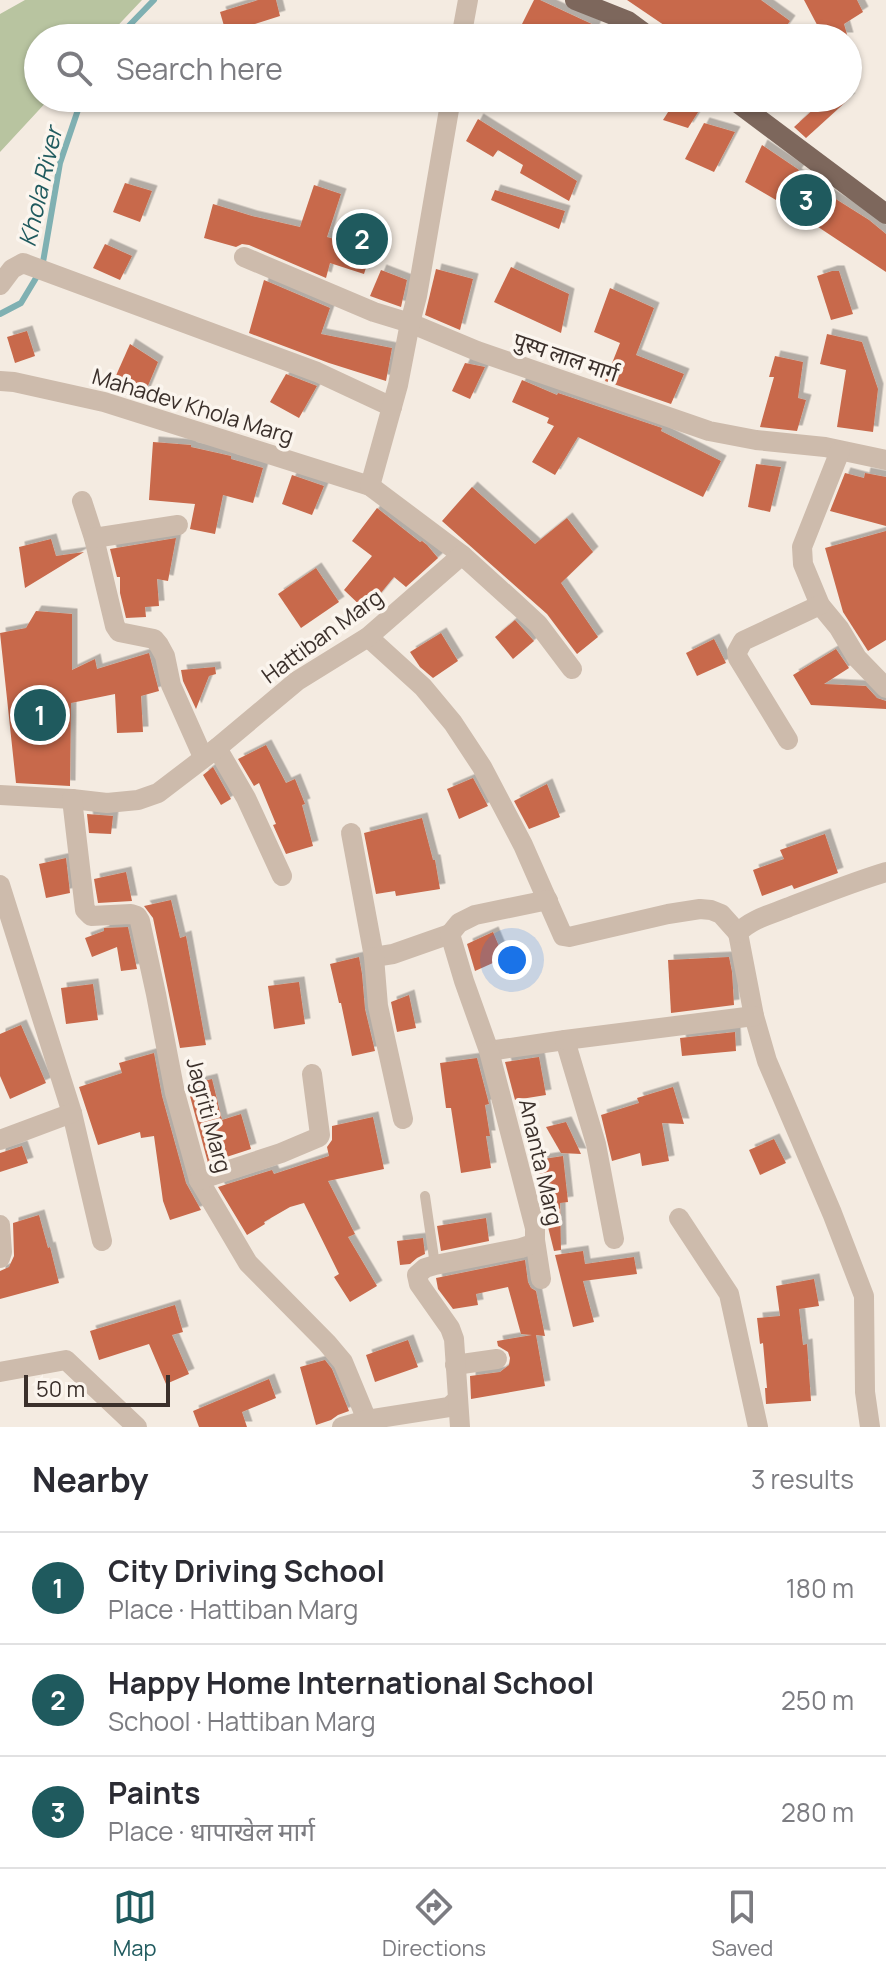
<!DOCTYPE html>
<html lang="en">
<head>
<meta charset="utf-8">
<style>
	body { margin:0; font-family:Manrope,"Noto Sans Devanagari",sans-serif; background:#f7f7f7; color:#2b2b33 }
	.scale { position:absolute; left:24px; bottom:20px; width:146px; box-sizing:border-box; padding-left:8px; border:4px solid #3b302b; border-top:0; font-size:22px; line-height:28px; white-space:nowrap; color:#3b302b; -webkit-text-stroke:6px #fbf5ee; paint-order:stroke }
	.you { position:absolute; left:512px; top:960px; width:28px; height:28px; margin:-20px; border:6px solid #fff; border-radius:50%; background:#1a73e8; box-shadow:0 0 0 12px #1a73e833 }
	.badge { display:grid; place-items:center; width:52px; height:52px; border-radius:50%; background:#1f5a5e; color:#fff; font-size:26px; font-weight:700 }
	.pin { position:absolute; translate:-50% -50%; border:4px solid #fff; box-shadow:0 2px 8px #0006 }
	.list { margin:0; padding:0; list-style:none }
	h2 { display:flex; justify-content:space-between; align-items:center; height:104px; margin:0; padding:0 32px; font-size:34px }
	h2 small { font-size:26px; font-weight:400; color:#7c7c81 }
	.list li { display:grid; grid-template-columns:52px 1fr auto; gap:24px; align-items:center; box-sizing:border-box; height:112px; padding:0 32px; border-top:2px solid #e1e1e2 }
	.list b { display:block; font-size:30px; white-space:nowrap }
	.list p { margin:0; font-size:26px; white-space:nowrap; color:#7c7c81 }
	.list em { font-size:26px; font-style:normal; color:#7c7c81 }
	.icon { flex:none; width:44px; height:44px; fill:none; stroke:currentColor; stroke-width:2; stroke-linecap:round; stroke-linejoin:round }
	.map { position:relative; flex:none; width:886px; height:1427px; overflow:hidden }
	.search { position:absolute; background:#fff; box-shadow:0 2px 6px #0004; left:24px; right:24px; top:24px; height:88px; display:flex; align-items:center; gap:20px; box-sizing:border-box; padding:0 28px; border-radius:44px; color:#7c7c81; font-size:30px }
	.sheet { height:440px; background:#fff }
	nav { display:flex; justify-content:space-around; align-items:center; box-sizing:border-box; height:112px; border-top:2px solid #e1e1e2; background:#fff; font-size:22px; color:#7c7c81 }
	nav a { display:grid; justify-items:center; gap:4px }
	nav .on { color:#1f5a5e }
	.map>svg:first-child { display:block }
	.green { fill:#b8c4a0 }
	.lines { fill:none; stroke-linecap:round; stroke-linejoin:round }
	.stream { stroke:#7fb0b2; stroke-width:6 }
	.building { fill:#c8694b; filter:url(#shadow) }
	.lane { stroke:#cdbbac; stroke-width:10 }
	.street { stroke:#cdbbac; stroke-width:20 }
	.primary { stroke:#7d675c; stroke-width:20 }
	.labels { text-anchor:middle; stroke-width:7; stroke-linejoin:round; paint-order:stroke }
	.street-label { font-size:22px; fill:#3b302b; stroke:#fbf5ee }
	.water-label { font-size:24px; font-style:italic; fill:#1f5a5e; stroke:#fbf5ee }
</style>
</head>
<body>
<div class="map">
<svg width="886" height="1427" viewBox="0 0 886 1427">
	<defs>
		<filter id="shadow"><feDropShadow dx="5.5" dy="-5.5" stdDeviation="0" flood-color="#0004"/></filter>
	</defs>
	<rect width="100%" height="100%" fill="#f4ebe1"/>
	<polygon class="green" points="25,0 142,0 106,38 38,38 38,98 50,98 0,152 0,14"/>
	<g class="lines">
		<g class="stream">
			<polyline points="117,38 154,0"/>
			<polyline points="0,314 21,303 42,268 60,163 82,98"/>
		</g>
	</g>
	<g class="building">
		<polygon points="258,0 276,0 280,16 226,33 220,12"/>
		<polygon points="534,0 540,0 596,26 590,38 547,38 521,26"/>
		<polygon points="627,0 761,0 790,21 778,38 683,38"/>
		<polygon points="804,0 857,0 863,12 844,24 848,38 824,38"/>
		<polygon points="677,98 707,98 688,128 663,120"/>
		<polygon points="814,98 850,98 806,138 794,127 816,107"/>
		<polygon points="478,119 577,181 569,201 520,173 523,165 498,150 493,157 466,141"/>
		<polygon points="704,123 735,132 714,172 685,159"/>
		<polygon points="762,145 799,170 796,174 869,220 886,234 886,272 788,207 745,182"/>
		<polygon points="125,183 152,191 140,222 113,212"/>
		<polygon points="314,185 341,194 327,237 372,249 364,274 330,263 326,278 249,245 242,244 236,247 204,238 213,204 252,216 300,227"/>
		<polygon points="495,190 565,211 559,229 491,200"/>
		<polygon points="105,244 132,256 120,280 93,268"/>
		<polygon points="511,267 569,294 561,333 494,302"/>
		<polygon points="436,269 473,279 460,330 425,315"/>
		<polygon points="381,270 407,280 401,307 370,296"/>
		<polygon points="832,271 839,271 853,314 831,320 817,276"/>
		<polygon points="264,280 330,308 321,334 392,348 386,381 329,363 249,333"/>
		<polygon points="610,288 654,308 636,355 684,374 671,404 605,381 620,343 594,332"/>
		<polygon points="27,331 35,356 15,363 7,337"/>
		<polygon points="827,334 862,342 878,389 873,432 837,427 846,370 820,364"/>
		<polygon points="130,344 158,362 142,400 110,389"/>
		<polygon points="775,356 803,362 798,398 806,400 797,431 760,427 774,377 769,377"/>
		<polygon points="465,363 485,367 470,399 452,391"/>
		<polygon points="286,374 317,386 299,418 270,402"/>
		<polygon points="522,380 557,395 558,393 662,428 661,431 721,461 703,497 578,437 555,475 532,462 554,426 547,423 549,418 512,402"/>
		<polygon points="153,442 191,445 191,447 231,456 231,459 263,468 253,503 223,495 215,534 190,529 195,504 149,500"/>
		<polygon points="756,464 781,467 770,512 748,507"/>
		<polygon points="845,473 864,478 865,473 886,477 886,526 830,511"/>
		<polygon points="292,475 324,486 312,515 282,504"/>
		<polygon points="472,487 535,544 567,518 593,552 561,583 598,637 577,654 547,614 442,521"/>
		<polygon points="377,508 420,542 422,541 427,545 438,558 406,587 394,577 366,611 344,590 372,556 352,541"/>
		<polygon points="886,531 886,640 868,651 843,612 825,548"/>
		<polygon points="176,538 168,581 157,579 159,606 145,607 146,617 126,618 120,593 120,577 117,577 110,549"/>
		<polygon points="51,539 56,556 84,552 25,588 19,547"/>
		<polygon points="316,568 339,602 301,628 278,594"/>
		<polygon points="36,611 72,614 72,670 95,659 97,669 149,653 159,691 141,696 143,732 117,733 115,694 71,703 70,786 16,783 0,633 26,628"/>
		<polygon points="515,620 534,641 513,659 495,637"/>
		<polygon points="441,633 458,661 433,678 420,667 410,652"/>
		<polygon points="714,639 726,663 697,676 686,653"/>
		<polygon points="836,649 849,668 824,684 866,686 877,698 886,701 886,709 811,705 793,675"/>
		<polygon points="215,667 216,674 209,676 196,709 183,681 181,670"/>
		<polygon points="266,745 286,783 295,779 305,804 302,805 313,846 286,854 273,825 276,824 259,783 254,786 238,759"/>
		<polygon points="213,767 231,799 221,805 203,775"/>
		<polygon points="473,778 488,806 459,819 447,789"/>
		<polygon points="547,784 560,817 529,829 514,801"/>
		<polygon points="87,814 113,816 111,834 89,833"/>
		<polygon points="422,818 433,860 435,860 440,889 396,896 395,891 376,894 364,833"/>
		<polygon points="825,834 838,873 794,889 792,885 762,896 753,870 784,859 780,850"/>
		<polygon points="66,858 70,893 46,898 39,864"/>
		<polygon points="126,872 132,901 98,903 94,879"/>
		<polygon points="171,900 180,938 186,936 206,1045 180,1048 153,918 144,906"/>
		<polygon points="128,927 137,969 121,971 117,947 92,957 85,938 104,931 104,928"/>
		<polygon points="493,932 504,958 475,971 467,944"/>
		<polygon points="359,957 362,974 365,1009 375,1051 352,1056 341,1003 339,1003 330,964"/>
		<polygon points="729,957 732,972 734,1005 671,1013 668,960"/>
		<polygon points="299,982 305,1024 274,1029 268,986"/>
		<polygon points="93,984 98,1020 66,1024 61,988"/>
		<polygon points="409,995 416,1028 397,1032 391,1002"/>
		<polygon points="21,1025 46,1083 10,1099 0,1076 0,1034"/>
		<polygon points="735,1032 736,1051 682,1056 680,1038"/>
		<polygon points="154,1053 162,1096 186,1183 201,1210 170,1220 163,1201 154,1136 141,1138 140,1132 98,1145 79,1087 122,1073 119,1063"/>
		<polygon points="539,1057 546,1095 515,1100 505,1062"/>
		<polygon points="477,1058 489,1104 485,1105 490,1136 486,1136 491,1168 461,1173 451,1108 446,1108 440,1063"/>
		<polygon points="212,1079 222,1120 241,1114 251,1149 208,1163 187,1085"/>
		<polygon points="673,1087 684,1124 662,1123 669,1161 642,1166 640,1153 612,1161 601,1115 639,1103 637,1098"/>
		<polygon points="373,1117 384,1169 328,1181 355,1234 348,1237 377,1286 350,1302 334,1277 339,1274 304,1203 290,1207 264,1222 265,1224 247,1235 218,1187 272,1170 274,1174 329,1156 327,1147 332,1140 332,1126"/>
		<polygon points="566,1122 581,1154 561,1153 546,1127"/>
		<polygon points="774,1139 786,1163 760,1175 749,1150"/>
		<polygon points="22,1146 28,1163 0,1172 0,1153"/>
		<polygon points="563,1156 568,1202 560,1203 561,1250 554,1251 540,1195 539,1184 541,1184 537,1160"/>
		<polygon points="39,1215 48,1248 50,1247 59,1283 0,1299 0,1271 9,1267 14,1256 13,1223"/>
		<polygon points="486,1218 489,1241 441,1251 437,1226"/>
		<polygon points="423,1238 425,1254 417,1258 410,1264 400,1265 397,1241"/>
		<polygon points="583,1251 585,1264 634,1257 637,1274 583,1281 594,1322 573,1327 555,1255"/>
		<polygon points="525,1260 528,1282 531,1288 536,1291 545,1336 536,1335 545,1386 471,1399 470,1376 500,1372 509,1365 510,1358 508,1352 498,1346 497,1341 532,1335 521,1334 508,1287 476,1294 478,1305 453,1309 438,1289 436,1278"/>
		<polygon points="814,1279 819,1306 799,1309 803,1345 807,1344 811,1401 766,1404 765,1388 767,1388 763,1343 760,1344 757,1318 780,1316 776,1286"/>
		<polygon points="175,1305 183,1332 172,1335 189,1374 166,1384 149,1344 99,1360 90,1331"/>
		<polygon points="408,1340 418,1367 375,1382 366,1355"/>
		<polygon points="325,1360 332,1369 349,1411 338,1415 331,1420 316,1425 300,1367"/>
		<polygon points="269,1379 276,1398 242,1412 247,1427 199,1427 193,1411"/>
	</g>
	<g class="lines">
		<polyline class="lane" points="425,1196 435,1265"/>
		<g class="street">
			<polyline points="461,38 468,0"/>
			<polyline points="244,257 374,312 410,323 477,351 709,431 756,440 825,447 886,460"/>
			<polyline points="0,285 12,269 23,263 317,372 392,407"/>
			<polyline points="0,381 14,382 104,402 370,486 462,555 514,602 538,624 572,669"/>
			<polyline points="840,451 802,547 803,564 820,605 839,628 857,658 886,688"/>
			<polyline points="370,486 398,385 410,323 417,296 451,98"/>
			<polyline points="82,501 94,538 115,626 119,632 154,639 159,645 165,656 171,685 203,757"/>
			<polyline points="94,538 178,525"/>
			<polyline points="368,637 423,687 453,723 482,767 523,845 563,936 569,937 668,914 700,909 711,910 721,914 738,933"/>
			<polyline points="788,740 738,658 737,652 743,641 820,605"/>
			<polyline points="217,748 246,798 282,876"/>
			<polyline points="0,795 72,799 107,803 138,800 158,793 217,748 297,681 368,637 462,555"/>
			<polyline points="72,799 85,910 91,916 131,914 137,916 140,921 156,994 175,1093 199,1180 248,1263 327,1343 343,1362 367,1420"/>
			<polyline points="351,833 374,957 393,954 450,934"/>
			<polyline points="0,885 72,1113 102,1241"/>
			<polyline points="548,900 475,915 459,923 450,934 464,981 489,1051 565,1040 596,1144 614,1239"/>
			<polyline points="738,933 754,1016 767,1061 832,1213 864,1296 865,1392 870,1427"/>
			<path d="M738,933C751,919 772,914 789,907C821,895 853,882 886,872"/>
			<polyline points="374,957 378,1006 403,1119"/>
			<polyline points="565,1040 754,1016"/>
			<polyline points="0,1140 72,1113"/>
			<polyline points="199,1180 281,1153 319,1137 320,1135 312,1074"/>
			<polyline points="679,1218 729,1294 758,1427"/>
			<polyline points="0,1225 2,1252 0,1258"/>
			<polyline points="535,1240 541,1279"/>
			<polyline points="455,1365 497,1359"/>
			<polyline points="0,1372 66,1360 137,1427"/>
			<polyline points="342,1427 367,1420 449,1407 457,1400"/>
			<polyline points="460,1427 454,1339 450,1328 419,1284 417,1275 425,1268 435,1265 521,1248 530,1245 535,1240 535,1228 489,1051"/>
		</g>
		<g class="primary">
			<polyline points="575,0 628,21 651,38"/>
			<polyline points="731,98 886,214"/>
		</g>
	</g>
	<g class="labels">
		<g class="street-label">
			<text transform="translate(566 357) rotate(19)" y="8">पुस्प लाल मार्ग</text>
			<text transform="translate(193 406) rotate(17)" y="8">Mahadev Khola Marg</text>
			<text transform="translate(322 636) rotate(-36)" y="8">Hattiban Marg</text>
			<text transform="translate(209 1115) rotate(75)" y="8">Jagriti Marg</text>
			<text transform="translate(541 1162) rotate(77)" y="8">Ananta Marg</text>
		</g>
		<g class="water-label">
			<text transform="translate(41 187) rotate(-77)" y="8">Khola River</text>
		</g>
	</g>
</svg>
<div class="scale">50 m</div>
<div class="you"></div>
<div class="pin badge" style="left:40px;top:715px">1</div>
<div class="pin badge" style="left:362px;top:239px">2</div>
<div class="pin badge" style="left:806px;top:200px">3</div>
<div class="search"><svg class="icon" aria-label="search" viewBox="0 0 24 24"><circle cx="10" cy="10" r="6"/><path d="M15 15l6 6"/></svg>Search here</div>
</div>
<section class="sheet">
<h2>Nearby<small>3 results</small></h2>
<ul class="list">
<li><span class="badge">1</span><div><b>City Driving School</b><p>Place · Hattiban Marg</p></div><em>180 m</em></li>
<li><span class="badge">2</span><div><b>Happy Home International School</b><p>School · Hattiban Marg</p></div><em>250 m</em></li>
<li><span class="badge">3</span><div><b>Paints</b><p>Place · धापाखेल मार्ग</p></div><em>280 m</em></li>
</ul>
</section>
<nav>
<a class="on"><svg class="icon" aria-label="map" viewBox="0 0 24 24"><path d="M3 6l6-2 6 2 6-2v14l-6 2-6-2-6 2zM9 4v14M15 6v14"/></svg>Map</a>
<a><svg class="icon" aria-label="directions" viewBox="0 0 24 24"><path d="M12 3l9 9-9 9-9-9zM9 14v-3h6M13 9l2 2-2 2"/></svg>Directions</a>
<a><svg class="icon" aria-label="saved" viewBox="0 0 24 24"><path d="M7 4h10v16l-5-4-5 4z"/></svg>Saved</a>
</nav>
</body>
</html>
